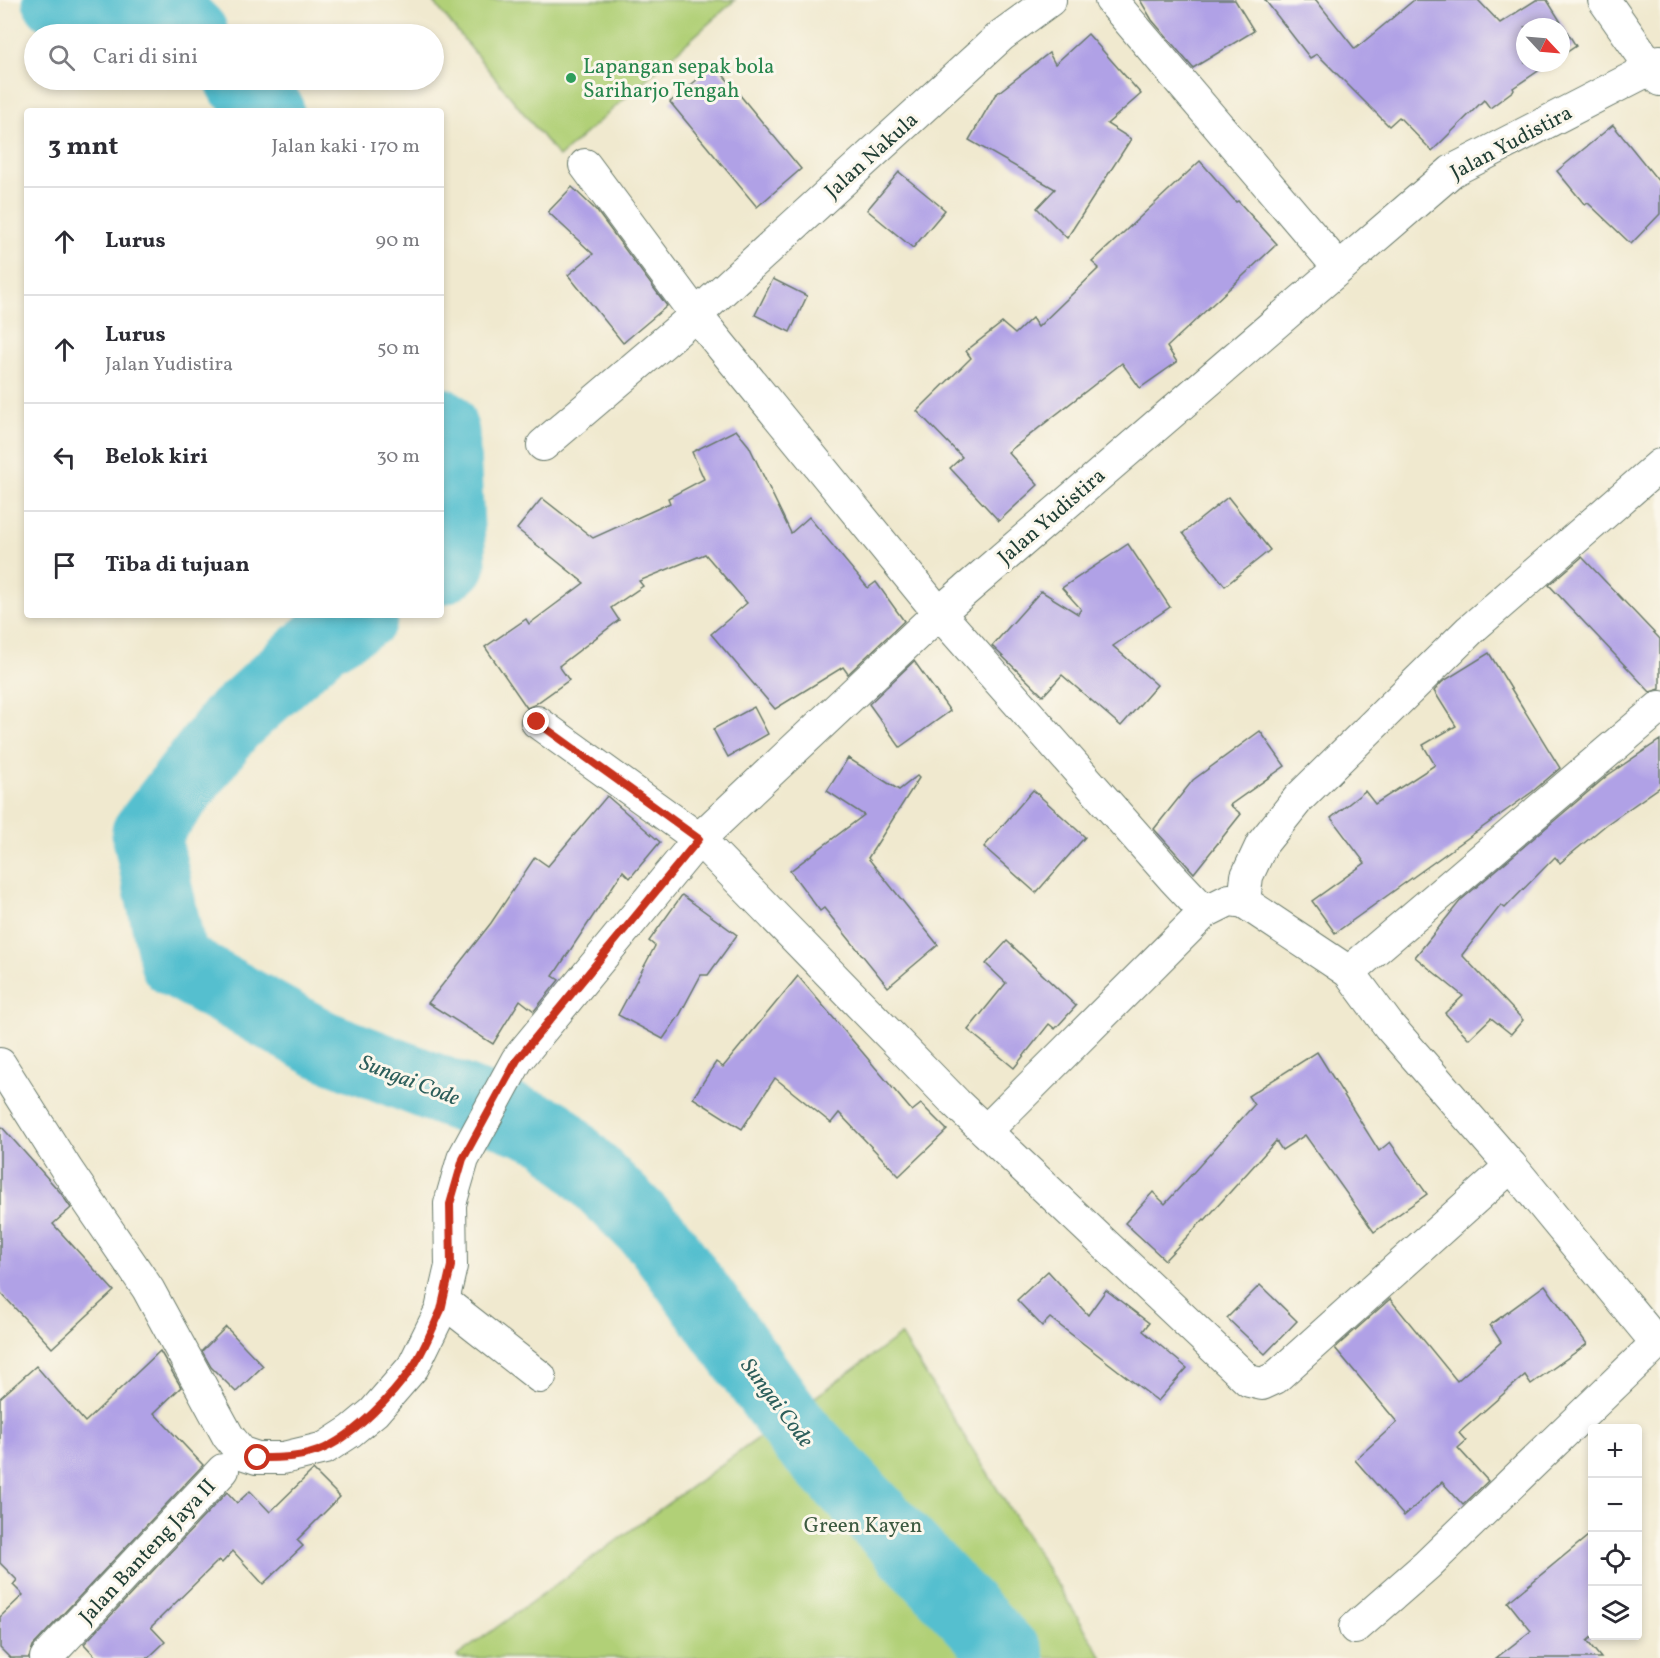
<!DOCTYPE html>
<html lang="id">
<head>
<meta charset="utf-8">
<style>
	body { margin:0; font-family:Vollkorn,serif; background:#f2f2f3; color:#2b2b33 }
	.controls { position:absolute; right:18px; bottom:18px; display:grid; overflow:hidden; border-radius:6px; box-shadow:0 3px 9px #0003 }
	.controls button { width:54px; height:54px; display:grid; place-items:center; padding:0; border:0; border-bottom:2px solid #e1e1e2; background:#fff; color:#2b2b33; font:30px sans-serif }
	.compass { position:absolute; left:1516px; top:18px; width:54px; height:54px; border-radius:50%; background:#fff; box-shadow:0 3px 9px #0003; rotate:116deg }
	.stop { position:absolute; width:18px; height:18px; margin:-14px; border:4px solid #c8321e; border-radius:50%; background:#fff }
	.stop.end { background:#c8321e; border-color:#fff; box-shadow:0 2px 6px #0008 }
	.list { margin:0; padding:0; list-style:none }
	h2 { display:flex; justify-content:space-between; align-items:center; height:78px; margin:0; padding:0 24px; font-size:26px }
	h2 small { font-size:20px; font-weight:400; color:#7c7c81 }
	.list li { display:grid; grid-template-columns:39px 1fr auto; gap:18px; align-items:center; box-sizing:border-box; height:108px; padding:0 24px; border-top:2px solid #e1e1e2 }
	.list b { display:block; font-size:22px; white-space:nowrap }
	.list p { margin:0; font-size:20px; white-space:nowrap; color:#7c7c81 }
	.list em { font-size:20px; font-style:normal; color:#7c7c81 }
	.icon { flex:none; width:33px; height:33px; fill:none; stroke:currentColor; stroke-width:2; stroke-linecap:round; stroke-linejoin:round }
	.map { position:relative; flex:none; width:1660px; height:1658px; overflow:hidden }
	.search { position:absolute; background:#fff; box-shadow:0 3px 9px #0003; left:24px; top:24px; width:420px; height:66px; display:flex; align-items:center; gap:15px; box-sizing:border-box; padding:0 21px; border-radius:33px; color:#7c7c81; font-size:22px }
	.panel { position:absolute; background:#fff; box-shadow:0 3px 9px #0003; left:24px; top:108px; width:420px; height:510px; border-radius:6px }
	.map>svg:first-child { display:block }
	.green { fill:#b1d077; stroke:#688656; stroke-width:1.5 }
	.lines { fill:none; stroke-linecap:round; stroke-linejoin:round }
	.river { stroke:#54bfcf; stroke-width:69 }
	.building { fill:#b0a1e6 }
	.minor-casing { stroke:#68796a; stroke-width:34 }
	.minor { stroke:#fff; stroke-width:32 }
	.route { stroke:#c8321e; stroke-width:8 }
	.leisure-dot { fill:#2e9e5b; stroke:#fbf7ec; stroke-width:2 }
	.labels { text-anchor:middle; stroke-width:6; stroke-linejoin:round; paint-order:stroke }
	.leisure-label { font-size:21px; fill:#27864d; stroke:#fbf7ec; text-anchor:start }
	.street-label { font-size:21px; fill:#1f3d34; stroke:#fbf7ec }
	.park-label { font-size:21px; fill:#3c5a41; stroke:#fbf7ec }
	.water-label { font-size:22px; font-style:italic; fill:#2c5e5b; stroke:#fbf7ec }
</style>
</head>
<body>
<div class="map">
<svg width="1660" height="1658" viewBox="0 0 1660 1658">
	<rect width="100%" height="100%" fill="#fbf7ec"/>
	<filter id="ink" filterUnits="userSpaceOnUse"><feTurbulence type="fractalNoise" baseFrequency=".0167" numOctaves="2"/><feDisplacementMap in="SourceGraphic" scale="12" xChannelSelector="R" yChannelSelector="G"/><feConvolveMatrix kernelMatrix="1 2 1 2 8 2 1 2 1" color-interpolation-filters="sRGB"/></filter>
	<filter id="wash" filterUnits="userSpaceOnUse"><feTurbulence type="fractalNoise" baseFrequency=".008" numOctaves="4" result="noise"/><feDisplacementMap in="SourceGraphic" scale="24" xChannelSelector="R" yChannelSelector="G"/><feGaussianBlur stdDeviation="1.35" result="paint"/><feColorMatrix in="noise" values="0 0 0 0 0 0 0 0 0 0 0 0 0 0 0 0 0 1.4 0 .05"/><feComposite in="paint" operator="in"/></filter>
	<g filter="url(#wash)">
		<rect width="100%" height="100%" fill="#f0e9cf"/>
		<g class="green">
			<polygon points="432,0 735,0 559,157"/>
			<polygon points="901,1335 1103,1658 459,1658 457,1656"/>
		</g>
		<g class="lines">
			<g class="river">
				<polyline points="57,0 183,23 194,34"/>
				<polyline points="239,80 270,111"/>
				<polyline points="441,422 445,433 452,563 441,570"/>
				<polyline points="364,615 322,640 231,723 146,833 174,962 321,1044 551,1133 658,1239 800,1435 1011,1658"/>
			</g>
		</g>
		<g id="blocks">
			<g class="building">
				<polygon points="1140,0 1235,0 1254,31 1193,68 1152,20"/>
				<polygon points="1265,0 1316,0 1355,49 1414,0 1478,0 1500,23 1536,0 1547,0 1576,46 1561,56 1561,27 1525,27 1525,63 1550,63 1513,88 1514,90 1490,108 1484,100 1432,151 1399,117 1389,126 1317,54 1310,58"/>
				<polygon points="1088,34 1141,94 1107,124 1131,139 1067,238 1037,208 1055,189 969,140 995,95 1049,53 1055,64"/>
				<polygon points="715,65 801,169 757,207 670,102"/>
				<polygon points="1613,125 1660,183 1660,214 1631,244 1588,203 1585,205 1557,171"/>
				<polygon points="1200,161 1236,202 1238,201 1277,244 1167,347 1177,362 1140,388 1122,363 1008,452 1038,485 999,521 950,468 962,457 917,411 971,358 966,351 1002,323 1015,334 1032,318 1038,327 1099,268 1092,262"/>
				<polygon points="899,172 945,210 913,248 867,210"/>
				<polygon points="572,187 596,210 667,306 623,343 568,275 593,254 548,212"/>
				<polygon points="773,279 807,296 790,332 755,315"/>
				<polygon points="736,430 749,446 791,533 809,517 868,588 876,582 904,621 848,674 843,667 775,709 711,634 747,603 705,554 639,581 643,586 611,608 619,620 559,666 569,680 534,705 527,708 485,647 526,619 529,624 584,583 517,529 542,498 593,538 670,503 668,498 704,479 692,452"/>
				<polygon points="1228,497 1270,550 1225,586 1183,533"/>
				<polygon points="1128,544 1170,607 1113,646 1157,685 1121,726 1062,675 1043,696 992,646 1041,591 1078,614 1081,609 1062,588"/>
				<polygon points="1582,557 1660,639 1660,689 1650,692 1549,585"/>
				<polygon points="1489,653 1560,768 1532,792 1335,933 1312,901 1365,863 1331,818 1365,791 1375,804 1435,765 1423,745 1456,726 1434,691 1442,682"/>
				<polygon points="914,661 950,711 900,747 869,704"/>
				<polygon points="754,707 768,734 728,757 713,729"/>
				<polygon points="1260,731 1285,766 1230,805 1241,814 1194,873 1154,829 1193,780"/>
				<polygon points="1660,740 1660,787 1607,824 1560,863 1555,857 1505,908 1501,905 1462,955 1523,1020 1511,1034 1491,1018 1469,1039 1445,1013 1463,996 1415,957 1461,900 1608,775"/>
				<polygon points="848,758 899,790 917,776 919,778 868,858 938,945 888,987 824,908 820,911 790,871 864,815 827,791"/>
				<polygon points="1033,790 1085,837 1036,893 984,847"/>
				<polygon points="607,796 660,842 630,878 623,871 553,976 559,980 534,1011 520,1000 493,1044 428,1003 491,923 535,857 548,866"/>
				<polygon points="682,895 737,935 708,975 701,975 679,1016 663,1039 618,1015 655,946 649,941"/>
				<polygon points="1007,941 1076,1006 1055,1029 1049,1024 1014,1068 968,1030 1006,983 986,964"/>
				<polygon points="798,976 912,1111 921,1104 947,1130 899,1176 839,1113 831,1123 775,1078 742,1129 693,1098 716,1062 723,1067"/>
				<polygon points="1317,1052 1379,1151 1390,1142 1427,1194 1374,1232 1305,1135 1282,1150 1276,1141 1205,1220 1204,1219 1165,1260 1125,1223 1153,1192 1165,1204 1254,1105 1248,1096"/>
				<polygon points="0,1125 60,1192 71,1208 53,1224 114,1291 52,1348 0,1292"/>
				<polygon points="1048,1271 1088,1315 1106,1290 1149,1323 1143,1331 1187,1368 1158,1401 1050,1318 1042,1326 1017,1300"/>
				<polygon points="1260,1285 1297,1321 1265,1354 1227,1318"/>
				<polygon points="1545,1285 1587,1344 1531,1384 1525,1375 1459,1433 1466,1441 1458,1448 1488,1481 1463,1505 1442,1482 1404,1516 1355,1460 1397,1422 1335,1348 1390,1299 1457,1381 1501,1342 1490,1325"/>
				<polygon points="226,1327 263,1366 236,1392 211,1367 202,1351"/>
				<polygon points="160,1351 181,1387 154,1413 203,1465 33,1646 29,1658 10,1658 0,1648 0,1617 23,1595 13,1585 17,1580 0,1563 0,1398 36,1366 85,1422"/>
				<polygon points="313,1470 340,1497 297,1540 303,1546 263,1584 233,1551 222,1563 219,1560 151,1627 165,1642 148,1658 97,1658 84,1644 227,1492 237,1503 250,1491 270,1512"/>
				<polygon points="1588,1536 1593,1541 1593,1635 1594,1635 1587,1641 1601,1658 1496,1658 1531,1631 1508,1602"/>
			</g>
		</g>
	</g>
	<g filter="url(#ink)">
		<use href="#blocks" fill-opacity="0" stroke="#68796a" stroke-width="1.5"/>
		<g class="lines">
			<defs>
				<g id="minor">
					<polyline points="1111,0 1339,268"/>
					<polyline points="1604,0 1660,80"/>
					<polyline points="585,165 696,315 939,613 1173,878 1205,912 1229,900 1244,902 1349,972 1389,1026 1511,1166 1656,1342"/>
					<polyline points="543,445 696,315 1002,35 1050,0"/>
					<polyline points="537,722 699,839 956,1103 1249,1381 1262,1384 1275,1378 1511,1166"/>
					<polyline points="1244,902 1247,876 1262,844 1299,798 1470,630 1660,465"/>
					<polyline points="1349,972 1660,707"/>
					<polyline points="0,1064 67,1170 148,1289 228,1436 242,1453 257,1458 283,1458 325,1448 351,1431 374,1412 413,1367 441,1310 443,1301 451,1266 450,1204 463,1159 517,1060 699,839 939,613 1452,171 1652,68 1660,61"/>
					<polyline points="986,1131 1205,912"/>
					<polyline points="443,1301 540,1377"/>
					<polyline points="1355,1628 1427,1565 1660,1340"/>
					<polyline points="46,1658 223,1470"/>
				</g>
			</defs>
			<use href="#minor" class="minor-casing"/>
			<use href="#minor" class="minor"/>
		</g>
	</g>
	<g class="lines" filter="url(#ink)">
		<path class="route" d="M258,1458C280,1458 304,1458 325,1448C357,1433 392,1396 412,1368C424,1351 432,1329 441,1310L451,1266L450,1204L463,1159L517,1060L699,839L537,722"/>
	</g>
	<circle class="leisure-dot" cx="571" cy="78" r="6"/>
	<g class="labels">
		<g class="leisure-label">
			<text x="583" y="73">Lapangan sepak bola<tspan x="583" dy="24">Sariharjo Tengah</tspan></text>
		</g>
		<g class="street-label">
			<text transform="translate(1511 142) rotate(-28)" y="7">Jalan Yudistira</text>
			<text transform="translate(871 155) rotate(-42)" y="7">Jalan Nakula</text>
			<text transform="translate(1051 516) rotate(-41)" y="7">Jalan Yudistira</text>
			<text transform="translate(147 1551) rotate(-47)" y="7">Jalan Banteng Jaya II</text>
		</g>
		<g class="park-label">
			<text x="863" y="1532">Green Kayen</text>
		</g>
		<g class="water-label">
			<text transform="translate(410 1079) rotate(21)" y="8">Sungai Code</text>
			<text transform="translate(778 1402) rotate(53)" y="8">Sungai Code</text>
		</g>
	</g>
</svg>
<div class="controls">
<button>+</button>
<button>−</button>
<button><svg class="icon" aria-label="locate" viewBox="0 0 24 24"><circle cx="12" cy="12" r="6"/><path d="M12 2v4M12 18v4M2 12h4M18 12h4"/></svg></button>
<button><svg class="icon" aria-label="layers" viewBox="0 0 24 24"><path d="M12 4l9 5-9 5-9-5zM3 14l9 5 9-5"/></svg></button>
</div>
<svg class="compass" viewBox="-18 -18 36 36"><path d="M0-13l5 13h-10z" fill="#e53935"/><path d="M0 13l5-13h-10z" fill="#7c7c81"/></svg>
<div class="stop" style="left:258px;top:1458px"></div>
<div class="stop end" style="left:537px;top:722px"></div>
<div class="search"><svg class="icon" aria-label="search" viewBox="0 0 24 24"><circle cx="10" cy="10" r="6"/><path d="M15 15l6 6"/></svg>Cari di sini</div>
<section class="panel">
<h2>3 mnt<small>Jalan kaki · 170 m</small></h2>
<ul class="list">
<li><svg class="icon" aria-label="ahead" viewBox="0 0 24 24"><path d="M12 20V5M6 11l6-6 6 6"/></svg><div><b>Lurus</b></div><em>90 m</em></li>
<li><svg class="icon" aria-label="ahead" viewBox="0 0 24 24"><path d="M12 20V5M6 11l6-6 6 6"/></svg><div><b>Lurus</b><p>Jalan Yudistira</p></div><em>50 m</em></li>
<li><svg class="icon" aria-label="left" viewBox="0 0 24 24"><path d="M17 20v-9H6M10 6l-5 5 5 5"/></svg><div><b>Belok kiri</b></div><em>30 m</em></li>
<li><svg class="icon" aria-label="arrive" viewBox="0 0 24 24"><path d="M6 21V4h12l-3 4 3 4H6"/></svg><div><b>Tiba di tujuan</b></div></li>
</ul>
</section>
</div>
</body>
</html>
